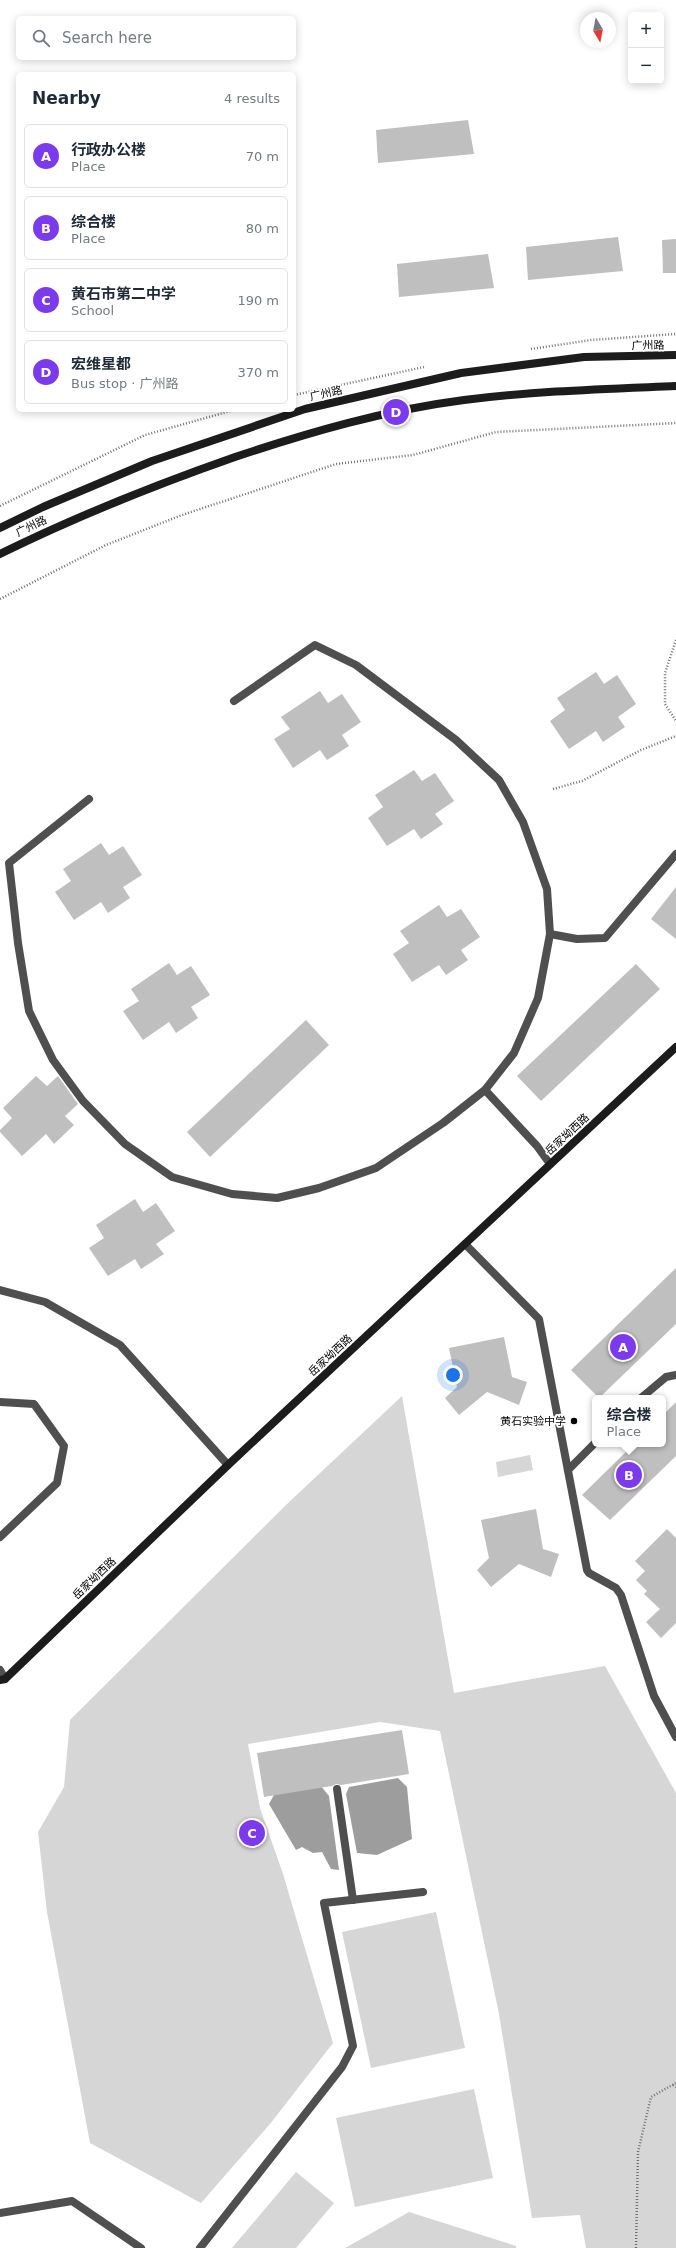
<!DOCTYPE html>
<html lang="en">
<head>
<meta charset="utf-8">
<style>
	body { margin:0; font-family:"DejaVu Sans","Noto Sans SC",sans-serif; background:#f2f2f3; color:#1f2937 }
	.controls { position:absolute; right:12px; top:12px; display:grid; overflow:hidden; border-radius:6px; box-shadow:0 2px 10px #0003 }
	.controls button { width:36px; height:36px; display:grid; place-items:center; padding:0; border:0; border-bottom:1px solid #e0e1e3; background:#fff; color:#1f2937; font:20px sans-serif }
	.compass { position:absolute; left:580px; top:12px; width:36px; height:36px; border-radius:50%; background:#fff; box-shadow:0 2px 10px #0003; rotate:170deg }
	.you { position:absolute; left:453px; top:1375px; width:14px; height:14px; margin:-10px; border:3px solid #fff; border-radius:50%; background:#1a73e8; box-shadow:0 0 0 6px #1a73e833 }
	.badge { display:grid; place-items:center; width:26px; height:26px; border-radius:50%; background:#7c3aed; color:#fff; font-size:13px; font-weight:700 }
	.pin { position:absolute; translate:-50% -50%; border:2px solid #fff; box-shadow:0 1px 4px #0006 }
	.popup { position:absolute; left:592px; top:1395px; width:74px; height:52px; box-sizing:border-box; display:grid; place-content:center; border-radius:6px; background:#fff; filter:drop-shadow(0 1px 3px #0005); font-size:13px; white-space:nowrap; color:#747a83 }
	.popup b { font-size:15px; color:#1f2937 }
	.popup::after { content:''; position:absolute; left:50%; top:100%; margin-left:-8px; border:8px solid transparent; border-top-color:#fff }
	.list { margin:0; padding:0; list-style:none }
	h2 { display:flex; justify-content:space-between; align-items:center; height:52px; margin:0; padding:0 16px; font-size:17px }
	h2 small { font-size:13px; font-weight:400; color:#747a83 }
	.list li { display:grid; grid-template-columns:26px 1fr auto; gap:12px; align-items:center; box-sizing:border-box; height:64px; margin:0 8px 8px; padding:0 8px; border:1px solid #e0e1e3; border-radius:6px }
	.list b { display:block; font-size:15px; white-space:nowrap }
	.list p { margin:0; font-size:13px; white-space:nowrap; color:#747a83 }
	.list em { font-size:13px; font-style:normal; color:#747a83 }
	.icon { flex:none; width:22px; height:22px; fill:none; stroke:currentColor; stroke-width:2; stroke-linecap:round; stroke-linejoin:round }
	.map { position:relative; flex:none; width:676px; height:2248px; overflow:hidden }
	.search { position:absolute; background:#fff; box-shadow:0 2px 10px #0003; left:16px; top:16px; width:280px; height:44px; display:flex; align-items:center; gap:10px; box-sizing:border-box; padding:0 14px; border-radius:6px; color:#747a83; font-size:15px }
	.panel { position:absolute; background:#fff; box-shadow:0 2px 10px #0003; left:16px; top:72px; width:280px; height:340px; border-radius:6px }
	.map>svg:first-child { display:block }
	.green { fill:#d6d6d6 }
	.water { fill:#9d9d9d }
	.building { fill:#bfbfbf }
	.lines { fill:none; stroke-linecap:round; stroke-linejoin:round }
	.path { stroke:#717171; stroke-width:2.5; stroke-dasharray:1 2; stroke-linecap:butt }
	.minor { stroke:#4f4f4f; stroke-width:8 }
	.tertiary { stroke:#4f4f4f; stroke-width:8 }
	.secondary { stroke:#1c1c1c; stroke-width:8 }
	.poi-dot { fill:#000; stroke:#fff; stroke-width:1.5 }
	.labels { text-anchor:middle; stroke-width:3.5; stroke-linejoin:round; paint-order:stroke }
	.street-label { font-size:11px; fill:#000; stroke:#fff }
	.poi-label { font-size:11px; fill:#000; stroke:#fff; text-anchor:end }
</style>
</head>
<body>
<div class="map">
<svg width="676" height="2248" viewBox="0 0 676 2248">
	<rect width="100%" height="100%" fill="#fff"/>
	<g class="green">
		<polygon points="402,1396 454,1693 605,1666 676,1793 676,2248 586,2248 580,2215 532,2218 499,2014 440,1731 380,1722 248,1744 260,1808 283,1874 333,2043 270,2124 201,2203 90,2143 47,1912 38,1832 64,1787 70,1720 286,1505"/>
		<polygon points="530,1455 533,1470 498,1477 496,1462"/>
		<polygon points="436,1912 465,2048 371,2068 342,1932"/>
		<polygon points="474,2089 493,2178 355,2207 336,2118"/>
		<polygon points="296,2172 334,2203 296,2248 232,2248"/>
		<polygon points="409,2212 516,2246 516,2248 345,2248"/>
	</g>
	<g class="water">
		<polygon points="398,1778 407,1787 412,1839 377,1855 357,1853 346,1794 349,1787"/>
		<polygon points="320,1785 329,1796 339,1870 331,1869 322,1852 313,1853 302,1847 296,1850 269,1804 275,1793"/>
	</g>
	<g class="building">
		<polygon points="468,120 474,154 378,163 376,130"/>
		<polygon points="618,237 623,271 528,280 526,247"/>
		<polygon points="676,239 676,273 663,273 662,240"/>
		<polygon points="488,254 494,288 399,297 397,264"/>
		<polygon points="596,672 604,684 617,675 636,704 618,717 625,727 603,742 596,731 569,749 550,721 565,710 557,698"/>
		<polygon points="320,691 328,703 342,694 361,722 342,735 349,746 327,760 320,750 293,768 274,739 290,729 281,717"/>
		<polygon points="414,770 422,781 435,773 454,801 435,814 443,824 421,839 414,829 387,846 368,818 383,807 375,795"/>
		<polygon points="101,843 109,855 123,846 142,875 123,887 130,898 108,913 101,902 74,920 55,892 71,881 63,869"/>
		<polygon points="676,887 676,939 651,919"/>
		<polygon points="439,905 447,917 461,909 480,937 461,950 468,960 446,975 439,965 412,982 393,954 409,943 400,931"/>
		<polygon points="169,963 177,975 191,966 210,995 191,1007 198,1018 176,1033 169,1022 143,1040 123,1011 139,1001 131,989"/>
		<polygon points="636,964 660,989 541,1101 517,1076"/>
		<polygon points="306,1020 329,1045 210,1157 187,1132"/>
		<polygon points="36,1076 47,1086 58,1076 78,1104 65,1116 74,1125 54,1144 46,1134 22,1156 0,1132 0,1130 12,1118 3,1108"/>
		<polygon points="135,1199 143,1212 156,1203 175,1231 156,1244 164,1254 141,1269 135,1259 108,1276 89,1248 104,1238 96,1225"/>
		<polygon points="676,1268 676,1324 599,1398 571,1370"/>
		<polygon points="504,1337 512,1377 527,1382 519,1405 487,1392 459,1415 445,1398 457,1387 449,1348"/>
		<polygon points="676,1402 676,1456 610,1520 582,1495 634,1444 663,1444 663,1415"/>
		<polygon points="536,1509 543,1549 559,1554 551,1577 519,1564 491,1587 477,1570 489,1558 481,1520"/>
		<polygon points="667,1529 676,1538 676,1623 661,1638 646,1622 660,1609 644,1594 647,1591 636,1580 645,1571 635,1561"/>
		<polygon points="402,1730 409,1774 341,1785 336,1784 332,1786 264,1797 257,1753"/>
	</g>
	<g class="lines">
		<g class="path">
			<polyline points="531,349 591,340 676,334"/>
			<polyline points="294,395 424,367"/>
			<polyline points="0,506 145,435 234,410"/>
			<polyline points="0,599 106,545 182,515 336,464 413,455 496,432 676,423"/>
			<polyline points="676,640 665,673 665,704 676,721"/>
			<polyline points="553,789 582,781 641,750 676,736"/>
			<polyline points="673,2085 676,2087"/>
			<polyline points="636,2248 638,2152 651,2097 676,2083"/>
		</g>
		<g class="minor">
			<polyline points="234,701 315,645 356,665 456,740 499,780 523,822 547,889 550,934 538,998 514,1053 485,1090"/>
			<polyline points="89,799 9,863 18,943 29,1011 53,1060 83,1101 125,1144 172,1177 232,1194 277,1198 319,1188 376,1168 443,1123 485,1090 537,1146 550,1164"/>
			<polyline points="550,934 577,939 605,938 676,854"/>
			<polyline points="465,1244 539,1319 587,1570 589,1573 616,1588 621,1595 654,1696 676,1737"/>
			<polyline points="641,1398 666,1377 676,1375"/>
			<polyline points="0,1402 34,1404 64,1446 57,1483 0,1537"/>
			<polyline points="568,1470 595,1443"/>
			<polyline points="0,1670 5,1679"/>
			<polyline points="337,1789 353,1900"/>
			<polyline points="0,2213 72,2201 141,2248"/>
			<polyline points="200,2248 342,2067 353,2046 324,1903 423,1892"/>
		</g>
		<polyline class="tertiary" points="0,1290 45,1302 120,1345 228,1465"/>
		<g class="secondary">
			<polyline points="0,528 43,507 152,461 305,409 461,373 584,357 676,355"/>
			<path d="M0,554C77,516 155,485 235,457C310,432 386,410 464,400C534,391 606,389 676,386"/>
			<polyline points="0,1680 5,1679 228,1465 676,1047"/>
		</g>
	</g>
	<circle class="poi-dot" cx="574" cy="1421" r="4"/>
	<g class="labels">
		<g class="street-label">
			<text transform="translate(648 345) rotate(-1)" y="4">广州路</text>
			<text transform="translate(326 393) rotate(-13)" y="4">广州路</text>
			<text transform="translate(31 526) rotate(-26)" y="4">广州路</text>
			<text transform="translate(567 1134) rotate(-43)" y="4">岳家坳西路</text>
			<text transform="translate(330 1355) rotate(-43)" y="4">岳家坳西路</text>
			<text transform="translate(94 1578) rotate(-44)" y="4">岳家坳西路</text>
		</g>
		<g class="poi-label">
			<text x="566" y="1425">黄石实验中学</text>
		</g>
	</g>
</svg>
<div class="controls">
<button>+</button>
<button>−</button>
</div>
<svg class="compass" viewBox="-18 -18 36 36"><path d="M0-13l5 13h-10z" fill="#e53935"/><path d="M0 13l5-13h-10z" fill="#747a83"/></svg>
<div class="you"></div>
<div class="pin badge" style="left:623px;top:1347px">A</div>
<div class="pin badge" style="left:629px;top:1475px">B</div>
<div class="popup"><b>综合楼</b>Place</div>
<div class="pin badge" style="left:252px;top:1833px">C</div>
<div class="pin badge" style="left:396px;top:412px">D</div>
<div class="search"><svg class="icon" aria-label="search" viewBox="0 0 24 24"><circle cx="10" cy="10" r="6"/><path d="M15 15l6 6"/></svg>Search here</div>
<section class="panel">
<h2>Nearby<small>4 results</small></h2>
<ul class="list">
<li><span class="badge">A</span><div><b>行政办公楼</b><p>Place</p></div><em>70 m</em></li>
<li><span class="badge">B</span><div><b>综合楼</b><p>Place</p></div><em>80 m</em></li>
<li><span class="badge">C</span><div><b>黄石市第二中学</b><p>School</p></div><em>190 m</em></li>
<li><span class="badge">D</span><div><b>宏维星都</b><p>Bus stop · 广州路</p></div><em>370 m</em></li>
</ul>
</section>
</div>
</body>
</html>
